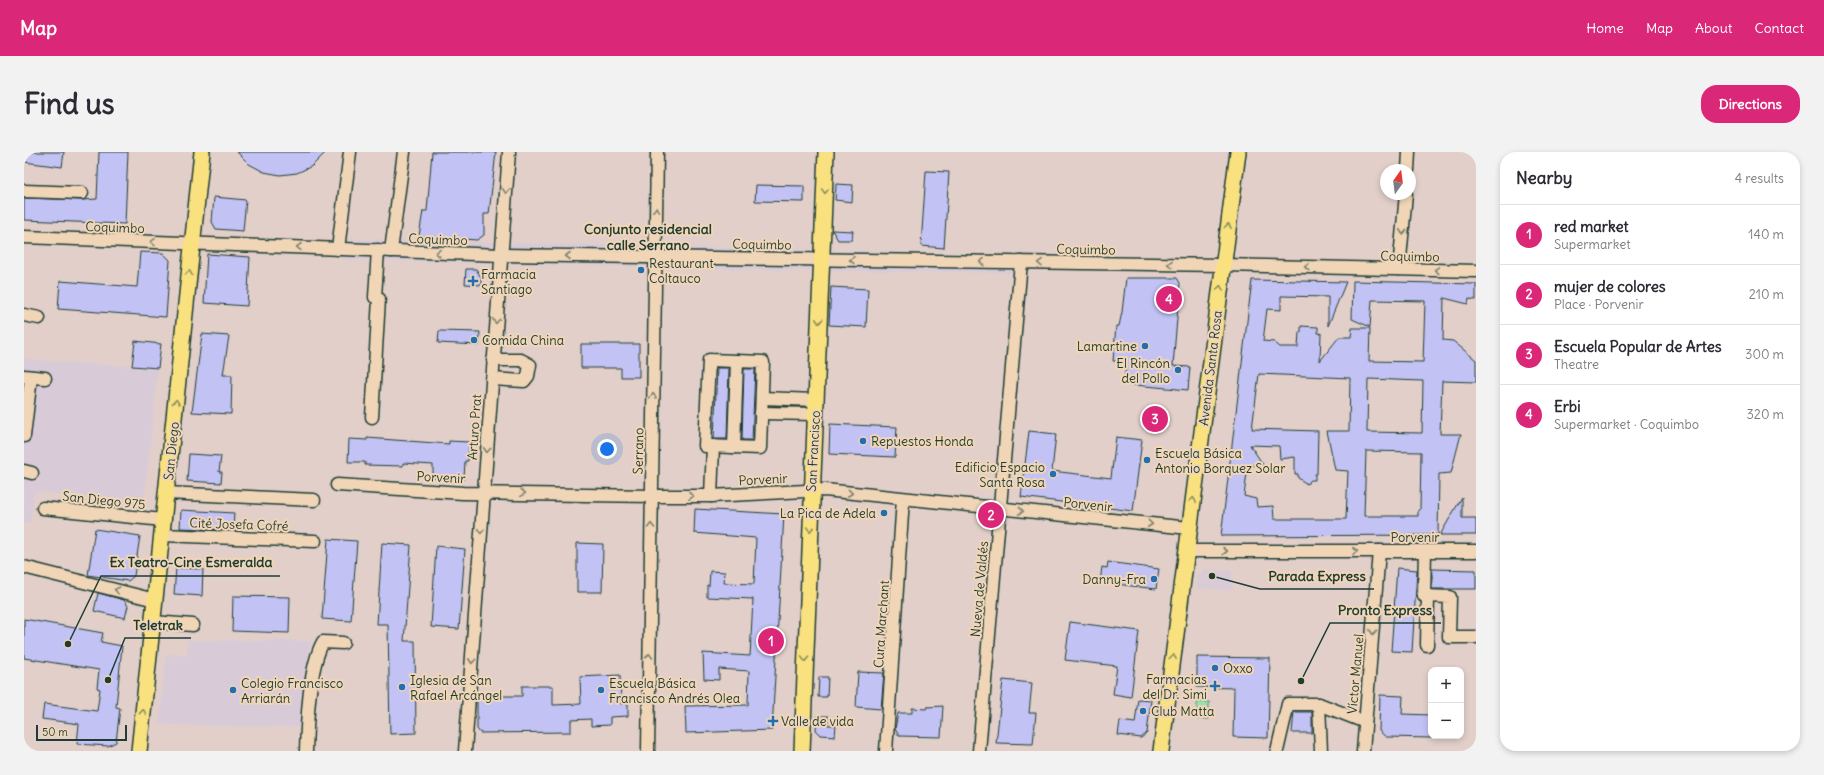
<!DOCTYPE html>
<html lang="en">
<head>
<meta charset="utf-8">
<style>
	body { margin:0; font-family:Delius,sans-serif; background:#f2f2f3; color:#2b2b33 }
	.controls { position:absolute; right:12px; bottom:12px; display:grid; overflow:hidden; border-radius:8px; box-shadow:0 2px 6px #0003 }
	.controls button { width:36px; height:36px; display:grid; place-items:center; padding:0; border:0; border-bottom:1px solid #e1e1e2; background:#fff; color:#2b2b33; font:20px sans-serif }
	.compass { position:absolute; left:1356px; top:12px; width:36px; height:36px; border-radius:50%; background:#fff; box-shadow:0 2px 6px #0003; rotate:14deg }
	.scale { position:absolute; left:12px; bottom:10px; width:91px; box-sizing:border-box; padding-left:4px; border:2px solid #1f3d34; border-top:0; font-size:11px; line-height:14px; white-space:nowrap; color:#1f3d34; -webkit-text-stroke:3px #f0d5b7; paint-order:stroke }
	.you { position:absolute; left:583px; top:297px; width:14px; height:14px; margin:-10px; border:3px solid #fff; border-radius:50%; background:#1a73e8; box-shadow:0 0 0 6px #1a73e833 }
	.badge { display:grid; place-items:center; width:26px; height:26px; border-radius:50%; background:#db2777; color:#fff; font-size:13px; font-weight:700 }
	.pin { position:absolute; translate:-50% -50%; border:2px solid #fff; box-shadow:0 1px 4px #0006 }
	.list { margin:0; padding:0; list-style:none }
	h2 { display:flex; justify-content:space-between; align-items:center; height:52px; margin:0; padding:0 16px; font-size:17px }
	h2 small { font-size:13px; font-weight:400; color:#7c7c81 }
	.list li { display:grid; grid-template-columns:26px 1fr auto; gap:12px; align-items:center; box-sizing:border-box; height:60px; padding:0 16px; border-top:1px solid #e1e1e2 }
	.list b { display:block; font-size:15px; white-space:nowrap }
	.list p { margin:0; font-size:13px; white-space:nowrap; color:#7c7c81 }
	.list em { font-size:13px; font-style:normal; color:#7c7c81 }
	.map { position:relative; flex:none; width:1452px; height:599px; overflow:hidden; border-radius:16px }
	header { display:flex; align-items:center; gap:24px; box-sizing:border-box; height:56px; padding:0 20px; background:#db2777; color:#fff }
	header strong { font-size:19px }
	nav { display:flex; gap:22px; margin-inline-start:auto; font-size:14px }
	.intro { display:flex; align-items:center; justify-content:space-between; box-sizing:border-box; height:96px; padding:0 24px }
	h1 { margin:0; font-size:28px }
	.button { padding:10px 18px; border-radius:16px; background:#db2777; color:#fff; font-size:14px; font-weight:700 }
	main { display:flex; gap:24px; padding:0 24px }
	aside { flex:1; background:#fff; border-radius:16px; box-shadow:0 2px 6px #0003 }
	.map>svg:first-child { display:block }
	.built { fill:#d8cbd7 }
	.green { fill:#97e0af; stroke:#5b8e72 }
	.building { fill:#c2c2f5; stroke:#1f3d34; fill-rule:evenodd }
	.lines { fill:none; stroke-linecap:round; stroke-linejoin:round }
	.minor-casing { stroke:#1f3d34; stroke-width:15 }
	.major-casing { stroke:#1f3d34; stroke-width:18 }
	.minor { stroke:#f0d5b7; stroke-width:12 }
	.major { stroke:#fae180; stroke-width:15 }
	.oneway { stroke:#7d816f }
	.oneway2 { stroke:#8c8f5a }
	.poi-dot { fill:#1f6fb2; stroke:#f0d5b7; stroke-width:1.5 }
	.labels { text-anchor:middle; stroke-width:4; stroke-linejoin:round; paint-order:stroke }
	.street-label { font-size:13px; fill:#1f3d34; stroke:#f0d5b7 }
	.poi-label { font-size:13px; fill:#1f3d34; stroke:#f0d5b7; text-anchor:start }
	.neighbourhood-label { font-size:14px; font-weight:bold; fill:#1f3d34; stroke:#f0d5b7 }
	.leader { fill:none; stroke:#1f3d34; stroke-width:1.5 }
	.callout-dot { fill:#1f3d34; stroke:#f0d5b7; stroke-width:1.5 }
	.callout-label { font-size:14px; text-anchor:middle; font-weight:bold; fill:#1f3d34; stroke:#f0d5b7; stroke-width:4; stroke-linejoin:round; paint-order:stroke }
</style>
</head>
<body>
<header>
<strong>Map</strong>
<nav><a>Home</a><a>Map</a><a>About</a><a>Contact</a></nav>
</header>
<div class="intro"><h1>Find us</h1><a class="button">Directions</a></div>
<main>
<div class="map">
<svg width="1452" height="599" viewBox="0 0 1452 599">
	<rect width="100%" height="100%" fill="#e2cfca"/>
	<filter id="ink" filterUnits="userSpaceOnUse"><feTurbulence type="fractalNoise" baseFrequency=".025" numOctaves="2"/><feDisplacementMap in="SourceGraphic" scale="8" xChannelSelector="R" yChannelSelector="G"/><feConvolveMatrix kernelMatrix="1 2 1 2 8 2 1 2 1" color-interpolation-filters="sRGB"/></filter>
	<g filter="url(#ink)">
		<g class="built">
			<polygon points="323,87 1003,103 1001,121 750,118 318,107"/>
			<polygon points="0,207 134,216 120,351 10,340 6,372 0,371"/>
			<polygon points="1182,417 1208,419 1208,438 1173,436 1174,424"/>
			<polygon points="164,488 287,489 275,575 135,573 142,502 163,503"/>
		</g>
		<rect class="green" x="1173" y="550" width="12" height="17"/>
		<g class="building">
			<polygon points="0,0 40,0 38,15 0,10"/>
			<polygon points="75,0 104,0 101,72 0,68 0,46 58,48 73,47"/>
			<polygon points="213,0 302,0 288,14 273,21 256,23 240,20 225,12"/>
			<polygon points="408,0 472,0 465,62 460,62 460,83 453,88 395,84 399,59 403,59"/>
			<polygon points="902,19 925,20 920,96 897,94"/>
			<polygon points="812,32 829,33 828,50 811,48"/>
			<polygon points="732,33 780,34 780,50 731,49"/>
			<polygon points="190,45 222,48 219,79 192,77 188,70"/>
			<polygon points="808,78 829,79 828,88 814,88"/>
			<polygon points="116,100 139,101 146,108 142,165 34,157 36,129 113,135"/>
			<polygon points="183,102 226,105 223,154 180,151"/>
			<polygon points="442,117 452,117 457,125 457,133 441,132"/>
			<polygon points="1102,126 1153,126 1156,131 1149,214 1166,215 1164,238 1100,232 1102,210 1089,209 1092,174 1095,174 1098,160"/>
			<path d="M1228,128L1322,130L1304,174V145L1257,144V158L1243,157L1239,189L1250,190L1256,195H1274L1275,180H1277V174L1294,175V181H1297L1296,209L1315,185H1327L1328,176H1346L1345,209L1399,210L1401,149L1348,148L1346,175L1328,167L1329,129L1452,132V148L1445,147L1444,152L1420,146L1419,188L1429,189L1452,208V230L1418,229L1416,282H1437L1427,321L1415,322L1414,383L1197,384ZM1235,222L1326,226L1325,279H1303L1311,318L1324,319L1322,367H1250L1249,354L1233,355L1232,347L1220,344L1224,313L1240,314L1226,293L1255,294L1256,307L1271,305V322H1274V326L1283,332L1287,328H1291V322H1293L1294,279L1228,277ZM1344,227L1399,229L1398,281L1343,280ZM1342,299L1397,300L1396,358H1394V364H1340Z"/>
			<polygon points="807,135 844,137 842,175 805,173"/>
			<polygon points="415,179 456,180 455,193 414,191"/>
			<polygon points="178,182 205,184 199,223 208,223 207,262 168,260"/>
			<polygon points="111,189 137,192 134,216 108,214"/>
			<polygon points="557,192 615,192 615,225 597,225 597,216 557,216"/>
			<polygon points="693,216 705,216 703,287 690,287"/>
			<polygon points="720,217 731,217 728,288 718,288"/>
			<polygon points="806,272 873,275 871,305 805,302"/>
			<polygon points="1005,279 1032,282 1028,319 1087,326 1092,285 1118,288 1109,359 997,345"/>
			<polygon points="343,286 425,292 425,289 445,290 444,309 441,309 440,327 409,326 409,313 379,311 379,314 341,313 341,310 324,310 325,287 343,288"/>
			<polygon points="165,302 197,304 195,320 198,320 197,331 163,329"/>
			<polygon points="1438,345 1438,366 1452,366 1452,383 1416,383"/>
			<polygon points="671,357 760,362 748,578 662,581 661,554 724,553 725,519 695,517 695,528 680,527 679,501 726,504 729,447 683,445 683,433 685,434 686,419 701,420 700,431 730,432 732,386 670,381"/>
			<polygon points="157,358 210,361 209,378 156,376"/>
			<polygon points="71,377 116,384 110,424 104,429 64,423"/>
			<polygon points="304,387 333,389 327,469 298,467"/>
			<polygon points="358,391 387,393 380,489 391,489 392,581 366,582 364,472 353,472"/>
			<polygon points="553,391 579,392 578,440 553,440"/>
			<polygon points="412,394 441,397 435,477 407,475"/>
			<polygon points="1084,410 1135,417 1132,437 1076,430 1078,415 1083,416"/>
			<polygon points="152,416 179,417 178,444 150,442"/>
			<polygon points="1373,416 1393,418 1388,500 1367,499"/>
			<polygon points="1408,417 1452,418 1452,437 1408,437"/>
			<polygon points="74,441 100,448 104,454 101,466 70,459"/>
			<polygon points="209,444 266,445 265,481 208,479"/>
			<polygon points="0,467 79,481 77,490 98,494 92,555 96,556 92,590 84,594 53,592 55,572 18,567 20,552 73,559 76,537 73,536 75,518 0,506"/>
			<polygon points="1046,470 1115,479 1107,545 1089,542 1093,514 1041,508"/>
			<polygon points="1173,505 1246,506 1244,586 1209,585 1210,536 1173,535"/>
			<polygon points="834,520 860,521 857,557 832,555"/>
			<polygon points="596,523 597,552 604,551 604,564 586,565 586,573 567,574 567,567 547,568 547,580 456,581 453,577 453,544 498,544 498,534 529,534 529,553 557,552 556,525"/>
			<polygon points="795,525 804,525 803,545 794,545"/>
			<polygon points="979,528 1008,531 1005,561 1012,561 1009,592 972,591"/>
			<polygon points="1356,543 1379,544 1378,562 1407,563 1407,586 1362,585 1355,579"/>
			<polygon points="1114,547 1127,548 1123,581 1117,586 1094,583 1096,569 1111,571"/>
			<polygon points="919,554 917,585 875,584 871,577 874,561 888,561 888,556 902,557 903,555"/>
			<polygon points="1270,560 1288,560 1288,581 1268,581"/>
			<polygon points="793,564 804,564 804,573 812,573 811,584 797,583 792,578"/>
		</g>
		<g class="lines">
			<defs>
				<g id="minor">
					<polyline points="1384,18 1385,0"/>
					<polyline points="0,39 58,41"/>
					<polyline points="0,85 477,103 1199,113 1452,119"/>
					<polyline points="314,97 326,0"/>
					<polyline points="367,99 380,0"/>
					<polyline points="1375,117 1382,42"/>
					<polyline points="0,163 15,166"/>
					<polygon points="685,208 739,210 736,296 681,294"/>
					<polyline points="0,224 21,226"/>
					<polyline points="468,227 500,229 504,224 506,213 497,208 469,208"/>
					<polyline points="738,246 791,248"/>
					<polyline points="737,261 791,262"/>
					<polyline points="348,265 355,147 351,145 354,98"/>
					<polyline points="0,284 7,225"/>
					<polyline points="710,295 713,209"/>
					<polyline points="0,319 8,321"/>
					<polyline points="313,333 439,341 628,344 687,344 801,338 1165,376"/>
					<polyline points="142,341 290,348"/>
					<polyline points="687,344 689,294"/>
					<polyline points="19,356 139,368"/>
					<polyline points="138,383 291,389"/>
					<polyline points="1162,399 1452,399"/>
					<polyline points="1401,399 1400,444 1426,445 1425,485 1452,485"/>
					<polyline points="0,415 131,448"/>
					<polyline points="129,470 169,473"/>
					<polyline points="1403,493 1404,444"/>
					<polyline points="1295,552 1341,570"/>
					<path d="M282,599C283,569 285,515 299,490L319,491"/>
					<polyline points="441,599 485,0"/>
					<polyline points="624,599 633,0"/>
					<polyline points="862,599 879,347"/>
					<polyline points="955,599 997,110"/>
					<polyline points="1253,599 1264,552 1295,552 1297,599"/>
					<polyline points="1339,599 1355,399"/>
				</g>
				<g id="major">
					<polyline points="115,599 178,0"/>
					<polyline points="778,599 802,0"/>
					<polyline points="1137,599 1214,0"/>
				</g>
			</defs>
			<use href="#minor" class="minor-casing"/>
			<use href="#major" class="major-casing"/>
			<use href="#minor" class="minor"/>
			<use href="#major" class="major"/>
		</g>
		<defs><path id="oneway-chevron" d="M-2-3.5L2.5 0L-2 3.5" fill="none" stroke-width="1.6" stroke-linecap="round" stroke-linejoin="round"/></defs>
		<g class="oneway">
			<use href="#oneway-chevron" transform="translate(482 39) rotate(94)"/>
			<use href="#oneway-chevron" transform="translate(632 58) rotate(-89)"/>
			<use href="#oneway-chevron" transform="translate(1379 80) rotate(95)"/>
			<use href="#oneway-chevron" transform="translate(129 90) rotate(-178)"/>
			<use href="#oneway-chevron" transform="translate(275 95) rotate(-178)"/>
			<use href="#oneway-chevron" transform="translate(414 101) rotate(-178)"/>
			<use href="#oneway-chevron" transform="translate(544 104) rotate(-180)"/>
			<use href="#oneway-chevron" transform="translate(828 108) rotate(-179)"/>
			<use href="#oneway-chevron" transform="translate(958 110) rotate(-179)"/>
			<use href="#oneway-chevron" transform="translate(1016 111) rotate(-179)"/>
			<use href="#oneway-chevron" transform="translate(1146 112) rotate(-179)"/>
			<use href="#oneway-chevron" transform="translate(1283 115) rotate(-179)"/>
			<use href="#oneway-chevron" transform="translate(1413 118) rotate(-179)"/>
			<use href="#oneway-chevron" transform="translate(472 169) rotate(94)"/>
			<use href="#oneway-chevron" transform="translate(629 244) rotate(-89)"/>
			<use href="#oneway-chevron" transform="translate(463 298) rotate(94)"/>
			<use href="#oneway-chevron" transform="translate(499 341) rotate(1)"/>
			<use href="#oneway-chevron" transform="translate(826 341) rotate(6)"/>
			<use href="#oneway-chevron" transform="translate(667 344)"/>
			<use href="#oneway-chevron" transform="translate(997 359) rotate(6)"/>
			<use href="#oneway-chevron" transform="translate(1126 372) rotate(6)"/>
			<use href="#oneway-chevron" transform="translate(627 374) rotate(-89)"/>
			<use href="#oneway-chevron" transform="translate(457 379) rotate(94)"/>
			<use href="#oneway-chevron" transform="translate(1201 399)"/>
			<use href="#oneway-chevron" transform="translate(1331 399)"/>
			<use href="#oneway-chevron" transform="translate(93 438) rotate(-166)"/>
			<use href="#oneway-chevron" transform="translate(1349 480) rotate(95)"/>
			<use href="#oneway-chevron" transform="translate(625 504) rotate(-89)"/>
			<use href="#oneway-chevron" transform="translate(448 509) rotate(94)"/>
		</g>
		<g class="oneway2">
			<use href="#oneway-chevron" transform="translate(801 39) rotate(92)"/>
			<use href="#oneway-chevron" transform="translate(1204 74) rotate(-83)"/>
			<use href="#oneway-chevron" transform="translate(165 121) rotate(-84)"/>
			<use href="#oneway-chevron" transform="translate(1196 136) rotate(-83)"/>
			<use href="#oneway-chevron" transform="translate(795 169) rotate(93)"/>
			<use href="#oneway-chevron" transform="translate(152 250) rotate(-84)"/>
			<use href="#oneway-chevron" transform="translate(1169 348) rotate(-83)"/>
			<use href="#oneway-chevron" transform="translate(786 377) rotate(92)"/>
			<use href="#oneway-chevron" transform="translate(1149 505) rotate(-83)"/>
			<use href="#oneway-chevron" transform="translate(781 507) rotate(92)"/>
			<use href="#oneway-chevron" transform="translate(119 560) rotate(-84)"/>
		</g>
	</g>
	<g class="poi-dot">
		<circle cx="617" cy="118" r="4"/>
		<path d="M447 123h4v4h4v4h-4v4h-4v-4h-4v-4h4z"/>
		<circle cx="450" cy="188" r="4"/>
		<circle cx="1121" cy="194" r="4"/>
		<circle cx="1154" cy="218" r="4"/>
		<circle cx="839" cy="289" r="4"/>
		<circle cx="1123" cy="308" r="4"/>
		<circle cx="1029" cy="322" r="4"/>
		<circle cx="860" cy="361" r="4"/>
		<circle cx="1130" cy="427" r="4"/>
		<circle cx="1191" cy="516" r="4"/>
		<path d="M1189 528h4v4h4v4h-4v4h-4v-4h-4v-4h4z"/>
		<circle cx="378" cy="535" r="4"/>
		<circle cx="209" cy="538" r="4"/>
		<circle cx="577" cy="538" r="4"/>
		<circle cx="1119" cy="559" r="4"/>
		<path d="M747 563h4v4h4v4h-4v4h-4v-4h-4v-4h4z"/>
	</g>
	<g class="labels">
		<g class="street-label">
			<text transform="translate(91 75) rotate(2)" y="5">Coquimbo</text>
			<text transform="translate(414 87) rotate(2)" y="5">Coquimbo</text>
			<text transform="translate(738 92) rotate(1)" y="5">Coquimbo</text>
			<text transform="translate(1062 97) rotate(1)" y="5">Coquimbo</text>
			<text transform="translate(1386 104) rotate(1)" y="5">Coquimbo</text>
			<text transform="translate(1186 216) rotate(-83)" y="5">Avenida Santa Rosa</text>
			<text transform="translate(450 275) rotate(-86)" y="5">Arturo Prat</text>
			<text transform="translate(147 299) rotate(-84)" y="5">San Diego</text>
			<text transform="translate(614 299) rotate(-89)" y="5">Serrano</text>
			<text transform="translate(789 299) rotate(-87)" y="5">San Francisco</text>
			<text transform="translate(417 325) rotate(3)" y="5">Porvenir</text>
			<text transform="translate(739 327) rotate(-3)" y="5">Porvenir</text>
			<text transform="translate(80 348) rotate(6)" y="5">San Diego 975</text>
			<text transform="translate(1064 352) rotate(6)" y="5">Porvenir</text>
			<text transform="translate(215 372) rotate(2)" y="5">Cité Josefa Cofré</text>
			<text x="1391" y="390">Porvenir</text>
			<text transform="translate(955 437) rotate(-85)" y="5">Nueva de Valdés</text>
			<text transform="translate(857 472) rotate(-86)" y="5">Cura Marchant</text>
			<text transform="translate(1331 522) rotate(-85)" y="5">Víctor Manuel</text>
		</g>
		<g class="poi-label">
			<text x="625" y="116">Restaurant<tspan x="625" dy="15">Coltauco</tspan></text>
			<text x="457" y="127">Farmacia<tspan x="457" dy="15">Santiago</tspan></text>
			<text x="458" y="193">Comida China</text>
			<text x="1113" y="199" text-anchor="end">Lamartine</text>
			<text x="1146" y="216" text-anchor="end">El Rincón<tspan x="1146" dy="15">del Pollo</tspan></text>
			<text x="847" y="294">Repuestos Honda</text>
			<text x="1131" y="306">Escuela Básica<tspan x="1131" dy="15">Antonio Borquez Solar</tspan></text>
			<text x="1021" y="320" text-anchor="end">Edificio Espacio<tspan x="1021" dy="15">Santa Rosa</tspan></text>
			<text x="852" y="366" text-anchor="end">La Pica de Adela</text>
			<text x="1122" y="432" text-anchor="end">Danny-Fra</text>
			<text x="1199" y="521">Oxxo</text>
			<text x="1183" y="532" text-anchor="end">Farmacias<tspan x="1183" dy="15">del Dr. Simi</tspan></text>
			<text x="386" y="533">Iglesia de San<tspan x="386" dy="15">Rafael Arcángel</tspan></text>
			<text x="217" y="536">Colegio Francisco<tspan x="217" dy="15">Arriarán</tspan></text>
			<text x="585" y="536">Escuela Básica<tspan x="585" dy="15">Francisco Andrés Olea</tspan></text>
			<text x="1127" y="564">Club Matta</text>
			<text x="757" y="574">Valle de vida</text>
		</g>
		<g class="neighbourhood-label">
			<text x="624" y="82">Conjunto residencial<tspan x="624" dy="16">calle Serrano</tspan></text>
		</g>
	</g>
	<path class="leader" d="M44 492L77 424H256M1188 424L1236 437H1350M1277 529L1306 471H1417M84 528L101 486H167"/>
	<g class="callout-dot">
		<circle cx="44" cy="492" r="4"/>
		<circle cx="1188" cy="424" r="4"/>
		<circle cx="1277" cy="529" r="4"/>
		<circle cx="84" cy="528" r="4"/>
	</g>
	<g class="callout-label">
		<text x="167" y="415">Ex Teatro-Cine Esmeralda</text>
		<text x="1293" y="429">Parada Express</text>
		<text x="1361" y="463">Pronto Express</text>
		<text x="134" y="478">Teletrak</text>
	</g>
</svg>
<div class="controls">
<button>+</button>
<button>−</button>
</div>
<svg class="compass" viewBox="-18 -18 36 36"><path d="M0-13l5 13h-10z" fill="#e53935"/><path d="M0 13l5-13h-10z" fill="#7c7c81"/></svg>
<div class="scale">50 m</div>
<div class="you"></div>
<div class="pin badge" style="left:747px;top:489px">1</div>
<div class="pin badge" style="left:967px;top:363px">2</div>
<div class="pin badge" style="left:1131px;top:267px">3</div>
<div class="pin badge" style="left:1145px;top:147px">4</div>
</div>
<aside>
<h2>Nearby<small>4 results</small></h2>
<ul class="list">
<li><span class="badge">1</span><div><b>red market</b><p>Supermarket</p></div><em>140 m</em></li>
<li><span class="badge">2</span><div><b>mujer de colores</b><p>Place · Porvenir</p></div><em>210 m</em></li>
<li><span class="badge">3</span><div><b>Escuela Popular de Artes</b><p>Theatre</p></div><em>300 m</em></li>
<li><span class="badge">4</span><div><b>Erbi</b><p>Supermarket · Coquimbo</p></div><em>320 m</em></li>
</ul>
</aside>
</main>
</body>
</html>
